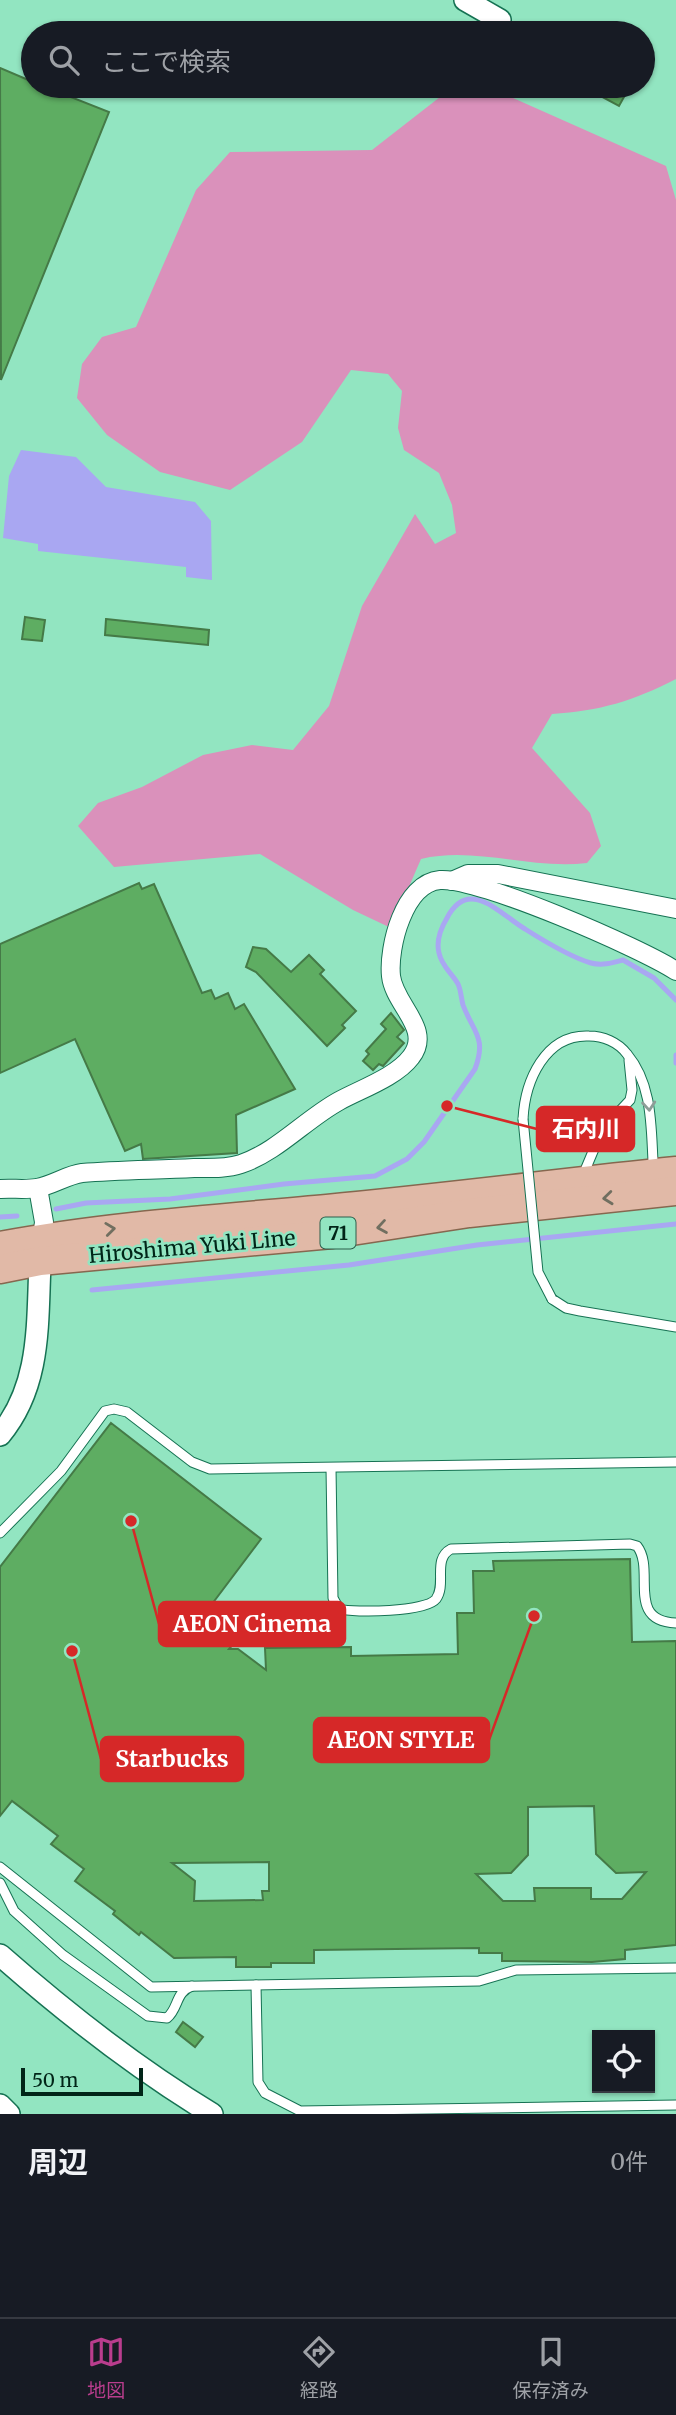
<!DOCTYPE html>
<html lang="ja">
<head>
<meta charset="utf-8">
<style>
	body { margin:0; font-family:Merriweather,"Noto Sans JP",serif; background:#242831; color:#f1f3f6 }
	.controls { position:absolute; right:21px; bottom:21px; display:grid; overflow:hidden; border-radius:0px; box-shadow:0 2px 5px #0004 }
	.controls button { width:63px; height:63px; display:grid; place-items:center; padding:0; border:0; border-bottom:2px solid #363941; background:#171b24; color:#f1f3f6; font:35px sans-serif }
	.scale { position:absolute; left:21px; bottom:18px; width:122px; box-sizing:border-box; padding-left:7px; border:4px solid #012518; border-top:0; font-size:19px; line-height:24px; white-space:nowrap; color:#012518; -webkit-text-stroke:5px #92e5c1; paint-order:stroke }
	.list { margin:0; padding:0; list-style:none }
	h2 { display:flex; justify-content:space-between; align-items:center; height:91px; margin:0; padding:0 28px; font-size:30px }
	h2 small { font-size:23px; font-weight:400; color:#9ea1a6 }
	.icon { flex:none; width:38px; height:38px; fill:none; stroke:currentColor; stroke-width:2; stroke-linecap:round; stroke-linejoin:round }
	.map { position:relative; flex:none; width:676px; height:2114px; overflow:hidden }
	.search { position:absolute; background:#171b24; box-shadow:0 2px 5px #0004; left:21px; right:21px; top:21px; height:77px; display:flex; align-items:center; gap:18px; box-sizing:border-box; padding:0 24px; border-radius:38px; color:#9ea1a6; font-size:26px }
	.sheet { height:203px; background:#171b24 }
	nav { display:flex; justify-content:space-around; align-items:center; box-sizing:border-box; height:98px; border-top:2px solid #363941; background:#171b24; font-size:19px; color:#9ea1a6 }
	nav a { display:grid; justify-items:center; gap:4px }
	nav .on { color:#b93d8d }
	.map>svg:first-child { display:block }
	.green { fill:#da91bb }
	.water { fill:#a9a7f2 }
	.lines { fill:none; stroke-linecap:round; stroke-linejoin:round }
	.stream { stroke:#a9a7f2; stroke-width:5 }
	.building { fill:#5ead62; stroke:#457a47; stroke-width:2; fill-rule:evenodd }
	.service-casing { stroke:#167253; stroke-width:11 }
	.minor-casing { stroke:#167253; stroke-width:20 }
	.tertiary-casing { stroke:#167253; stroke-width:24 }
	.primary-casing { stroke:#86674f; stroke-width:31 }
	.service { stroke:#fff; stroke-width:9 }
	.minor { stroke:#fff; stroke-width:18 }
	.tertiary { stroke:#fff; stroke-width:21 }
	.primary { stroke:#e1b9a7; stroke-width:28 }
	.service-bridge-casing { stroke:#167253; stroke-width:11; stroke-linecap:butt }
	.service-bridge { stroke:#fff; stroke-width:9 }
	.oneway { stroke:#8d9d97 }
	.oneway2 { stroke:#716f60 }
	.labels { text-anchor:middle; stroke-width:5; stroke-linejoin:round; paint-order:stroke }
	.shield { fill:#92e5c1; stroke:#2c5f4b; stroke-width:2 }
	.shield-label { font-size:19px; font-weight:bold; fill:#012518 }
	.street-label { font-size:21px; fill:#012518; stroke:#92e5c1 }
	.leader { fill:none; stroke:#d62828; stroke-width:2.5 }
	.callout-dot { fill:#d62828; stroke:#92e5c1; stroke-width:2.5 }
	.callout { fill:#d62828; stroke:#d62828; stroke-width:2.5 }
	.callout-label { font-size:23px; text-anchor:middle; font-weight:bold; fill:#fff }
</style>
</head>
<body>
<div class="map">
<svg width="676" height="2114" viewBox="0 0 676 2114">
	<rect width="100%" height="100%" fill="#92e5c1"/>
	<path class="green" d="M449,90L502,93L666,166L676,200V679C633,701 600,711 552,714L532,748L590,813L601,846L587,863C532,870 475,846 421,859L391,928L353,910L260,854L114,867L78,826L98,803L142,787L203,755L252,745L293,750L329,706L362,606L415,514L435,544L456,533L452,505L439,473L404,450L398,428L402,391L388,374L351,370L302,442L230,490L160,472L107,435L77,398L82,364L102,337L136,327L196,190L230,152L372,150Z"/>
	<polygon class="water" points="21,450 76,457 106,487 195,502 211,521 212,580 186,577 186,567 38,551 38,544 3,538 9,476"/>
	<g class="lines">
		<g class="stream">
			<polyline points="676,1055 676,1063"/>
			<path d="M56,1209L86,1203L170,1199L284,1184L375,1176L407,1159L424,1142L475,1069C487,1037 473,1032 463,1005C461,998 461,990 458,984C452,973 442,967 439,953C436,941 441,928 447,918C469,876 501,915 525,929C544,941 570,957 591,963C602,966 612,963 623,960L654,978L676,1000"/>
			<polyline points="0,1217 17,1216"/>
			<polyline points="92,1290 349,1265 477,1245 676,1224"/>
		</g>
	</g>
	<g class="building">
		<polygon points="0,68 33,82 33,86 43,86 109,112 1,380"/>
		<polygon points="582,86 630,86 619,106"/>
		<polygon points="25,617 45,620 42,641 22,639"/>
		<polygon points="106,619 209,630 208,645 105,635"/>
		<polygon points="139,883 142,889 154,884 202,993 211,990 215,999 228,993 235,1009 244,1004 295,1089 236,1115 237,1153 143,1159 141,1144 125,1151 75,1039 0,1073 0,944"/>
		<polygon points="253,947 266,949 291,972 309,955 324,970 320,974 356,1011 342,1025 345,1028 327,1046 256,972 246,967"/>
		<polygon points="391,1013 404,1030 397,1037 404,1043 383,1066 379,1064 373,1070 363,1061 369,1054 366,1051 386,1029 381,1024"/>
		<path d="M111,1423L261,1539L206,1612L239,1637L229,1649H238L266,1670L265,1648L351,1647V1656L458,1654L457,1613H474L473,1571H494L493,1561L630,1559L632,1642L676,1641V1945L625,1950V1959L592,1962L502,1961V1953H479V1948L314,1950V1963H271V1967H236V1957L174,1958L141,1932L139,1935L113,1914L115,1911L75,1881L84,1869L51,1844L58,1836L12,1801L0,1816V1567ZM594,1806L596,1854L616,1873L646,1872L622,1899H591V1888H534L535,1901H503L476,1874L511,1873L528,1855V1807ZM269,1862V1891H262L263,1900L194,1901L195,1881L172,1863Z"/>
		<polygon points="183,2022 203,2037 195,2047 176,2032"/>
	</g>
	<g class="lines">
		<defs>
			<g id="service">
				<path d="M523,1119C525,1081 545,1034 589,1036C603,1036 618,1042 627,1054C652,1084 651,1124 653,1161"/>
				<polyline points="586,1168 602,1130 630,1100 632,1090 629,1060"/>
				<polyline points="552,1299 566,1308 580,1311 676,1327"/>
				<path d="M331,1468L333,1598L339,1609C355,1613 426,1612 436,1599C447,1584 432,1559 451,1549L630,1544L637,1546C656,1570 625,1621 676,1623"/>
				<polyline points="0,1533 61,1471 105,1411 114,1409 127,1412 192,1462 210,1469 676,1462"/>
				<polyline points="0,1867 151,1987 479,1981 516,1970 676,1968"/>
				<path d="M0,1883L14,1911L63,1955L148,2016L167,2018C179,2008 175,1992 192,1986"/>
				<polyline points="256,1985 258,2082 265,2093 300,2111 676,2105"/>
			</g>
			<g id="minor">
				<polyline points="452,881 468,874 498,874 676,909"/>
				<polyline points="38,1188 44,1222 42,1238"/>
				<path d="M0,1189C12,1188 25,1190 37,1188C53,1185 67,1175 82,1173C119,1170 157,1170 194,1168C209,1168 226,1169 241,1164C277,1152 306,1119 339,1101C361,1089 396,1077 411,1057C433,1029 394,1005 391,976C388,947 404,883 440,880C478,877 641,948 676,971"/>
			</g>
			<g id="tertiary">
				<polyline points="465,0 500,20"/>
				<path d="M0,1435C45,1381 36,1313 41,1247"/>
				<path d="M0,1955C67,2014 136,2068 212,2114"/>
				<polyline points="0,2105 9,2114"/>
			</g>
			<g id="primary">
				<path d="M0,1246C108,1226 217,1219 327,1209C444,1198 560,1183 676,1171"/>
				<polyline points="0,1269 40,1261 332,1234 469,1213 676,1191"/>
			</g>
		</defs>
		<use href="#service" class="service-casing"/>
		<use href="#minor" class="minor-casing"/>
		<use href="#tertiary" class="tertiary-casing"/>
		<use href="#primary" class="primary-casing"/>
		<use href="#service" class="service"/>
		<use href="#minor" class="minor"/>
		<use href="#tertiary" class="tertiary"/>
		<use href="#primary" class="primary"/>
		<defs>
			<polyline id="service-bridge" points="523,1119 538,1272 552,1299"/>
		</defs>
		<use href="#service-bridge" class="service-bridge-casing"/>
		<use href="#service-bridge" class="service-bridge"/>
	</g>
	<defs><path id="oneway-chevron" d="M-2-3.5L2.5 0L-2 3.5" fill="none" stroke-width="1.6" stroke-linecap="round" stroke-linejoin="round" transform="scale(1.75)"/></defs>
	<use class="oneway" href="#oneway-chevron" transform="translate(649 1106) rotate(85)"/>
	<g class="oneway2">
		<use href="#oneway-chevron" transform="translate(608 1198) rotate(174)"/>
		<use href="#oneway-chevron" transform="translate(382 1227) rotate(171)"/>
		<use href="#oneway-chevron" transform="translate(110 1229) rotate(-7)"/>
	</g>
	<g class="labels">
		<rect class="shield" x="320.5" y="1217.5" width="35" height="31" rx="5"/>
		<g class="shield-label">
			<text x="338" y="1240">71</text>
		</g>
		<g class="street-label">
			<text transform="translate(192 1247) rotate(-5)" y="7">Hiroshima Yuki Line</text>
		</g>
	</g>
	<path class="leader" d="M447 1106L537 1129M131 1521L159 1624M534 1616L489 1740M72 1651L101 1759"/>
	<g class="callout-dot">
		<circle cx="447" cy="1106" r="7"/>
		<circle cx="131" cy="1521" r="7"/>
		<circle cx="534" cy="1616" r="7"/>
		<circle cx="72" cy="1651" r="7"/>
	</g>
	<g class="callout">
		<rect x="537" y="1107" width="97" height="44" rx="7"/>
		<rect x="159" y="1602" width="186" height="44" rx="7"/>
		<rect x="314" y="1718" width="175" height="44" rx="7"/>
		<rect x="101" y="1737" width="142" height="44" rx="7"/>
	</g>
	<g class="callout-label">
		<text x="586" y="1137">石内川</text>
		<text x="252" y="1632">AEON Cinema</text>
		<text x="401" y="1748">AEON STYLE</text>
		<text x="172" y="1767">Starbucks</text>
	</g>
</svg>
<div class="controls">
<button><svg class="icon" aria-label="locate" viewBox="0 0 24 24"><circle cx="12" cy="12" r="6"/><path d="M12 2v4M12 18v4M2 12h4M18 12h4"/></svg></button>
</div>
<div class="scale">50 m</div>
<div class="search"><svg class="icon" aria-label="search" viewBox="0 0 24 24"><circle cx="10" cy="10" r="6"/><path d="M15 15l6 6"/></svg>ここで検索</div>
</div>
<section class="sheet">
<h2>周辺<small>0件</small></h2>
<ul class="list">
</ul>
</section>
<nav>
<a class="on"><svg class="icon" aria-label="map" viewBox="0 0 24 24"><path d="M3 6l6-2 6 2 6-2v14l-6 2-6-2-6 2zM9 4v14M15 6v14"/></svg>地図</a>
<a><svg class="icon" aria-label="directions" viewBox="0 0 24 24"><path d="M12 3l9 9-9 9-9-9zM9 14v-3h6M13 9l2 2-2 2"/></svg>経路</a>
<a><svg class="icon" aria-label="saved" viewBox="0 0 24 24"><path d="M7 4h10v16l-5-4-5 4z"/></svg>保存済み</a>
</nav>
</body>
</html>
